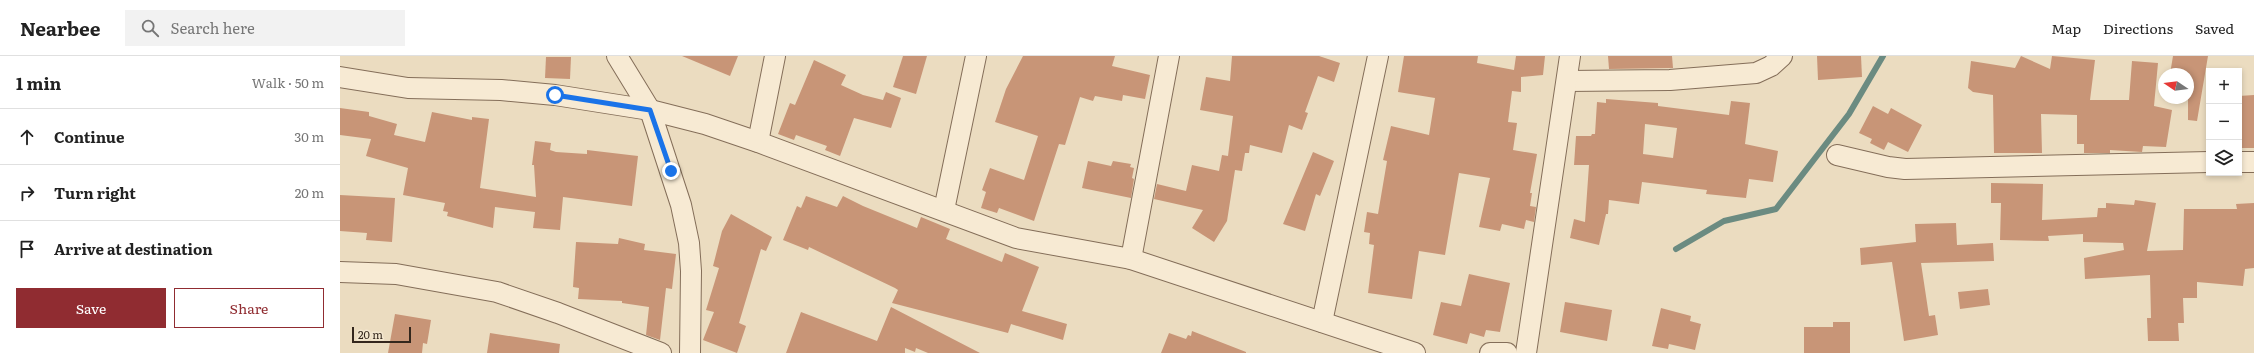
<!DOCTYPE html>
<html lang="en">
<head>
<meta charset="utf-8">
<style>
	body { margin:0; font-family:Literata,serif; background:#f2f2f2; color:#222 }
	.controls { position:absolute; right:12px; top:12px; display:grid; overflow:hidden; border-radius:0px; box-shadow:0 2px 6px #0003 }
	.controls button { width:36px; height:36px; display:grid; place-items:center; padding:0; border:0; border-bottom:1px solid #e0e0e0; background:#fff; color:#222; font:20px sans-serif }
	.compass { position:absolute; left:1818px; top:12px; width:36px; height:36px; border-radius:50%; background:#fff; box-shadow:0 2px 6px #0003; rotate:283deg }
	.scale { position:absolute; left:12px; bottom:10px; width:59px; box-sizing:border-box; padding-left:4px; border:2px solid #34271d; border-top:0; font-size:11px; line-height:14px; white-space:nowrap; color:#34271d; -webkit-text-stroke:3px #f3e7cf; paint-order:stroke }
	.stop { position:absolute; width:12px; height:12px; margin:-9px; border:3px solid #1a73e8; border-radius:50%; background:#fff }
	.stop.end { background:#1a73e8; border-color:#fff; box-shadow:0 1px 4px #0008 }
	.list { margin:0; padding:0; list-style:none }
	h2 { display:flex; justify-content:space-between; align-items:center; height:52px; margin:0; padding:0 16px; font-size:17px }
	h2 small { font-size:13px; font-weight:400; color:#767676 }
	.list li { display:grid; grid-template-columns:26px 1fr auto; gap:12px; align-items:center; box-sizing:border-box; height:56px; padding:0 16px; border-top:1px solid #e0e0e0 }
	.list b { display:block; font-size:15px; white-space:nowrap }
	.list em { font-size:13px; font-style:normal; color:#767676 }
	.actions { display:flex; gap:8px; padding:12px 16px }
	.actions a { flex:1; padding:9px 0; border:1px solid #902c31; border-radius:0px; text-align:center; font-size:14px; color:#902c31 }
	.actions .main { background:#902c31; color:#fff }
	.icon { flex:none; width:22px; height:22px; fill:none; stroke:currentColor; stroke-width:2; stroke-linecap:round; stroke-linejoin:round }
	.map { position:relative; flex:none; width:1914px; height:297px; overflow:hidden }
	header { display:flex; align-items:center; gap:24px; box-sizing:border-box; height:56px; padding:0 20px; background:#fff; border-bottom:1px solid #e0e0e0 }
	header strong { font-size:19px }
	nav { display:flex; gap:22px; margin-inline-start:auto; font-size:14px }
	.search { width:280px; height:36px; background:#f2f2f2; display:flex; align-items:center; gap:10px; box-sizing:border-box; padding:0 14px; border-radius:0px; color:#767676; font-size:15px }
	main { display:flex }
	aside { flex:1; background:#fff }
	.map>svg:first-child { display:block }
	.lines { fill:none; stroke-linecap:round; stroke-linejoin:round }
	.stream { stroke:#6b8b81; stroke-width:6 }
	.building { fill:#c89577; fill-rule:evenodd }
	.minor-casing { stroke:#846e59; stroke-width:22 }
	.minor { stroke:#f7ead3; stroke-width:20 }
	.route { stroke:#1a73e8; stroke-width:5 }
</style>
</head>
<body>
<header>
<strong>Nearbee</strong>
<div class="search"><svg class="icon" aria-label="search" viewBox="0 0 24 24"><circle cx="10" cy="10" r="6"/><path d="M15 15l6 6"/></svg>Search here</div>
<nav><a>Map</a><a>Directions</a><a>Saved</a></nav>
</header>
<main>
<aside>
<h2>1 min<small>Walk · 50 m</small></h2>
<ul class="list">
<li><svg class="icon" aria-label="ahead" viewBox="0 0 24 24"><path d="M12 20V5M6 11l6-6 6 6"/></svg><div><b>Continue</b></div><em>30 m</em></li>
<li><svg class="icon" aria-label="right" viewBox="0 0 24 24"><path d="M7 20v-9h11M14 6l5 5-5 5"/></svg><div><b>Turn right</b></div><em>20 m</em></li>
<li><svg class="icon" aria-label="arrive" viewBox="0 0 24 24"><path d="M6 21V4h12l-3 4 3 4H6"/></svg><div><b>Arrive at destination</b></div></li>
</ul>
<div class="actions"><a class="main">Save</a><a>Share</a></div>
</aside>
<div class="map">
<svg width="1914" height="297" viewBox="0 0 1914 297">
	<rect width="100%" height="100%" fill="#ebdcc0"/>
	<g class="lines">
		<polyline class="stream" points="1336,193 1384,165 1436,153 1509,58 1543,0"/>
	</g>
	<g class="building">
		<polygon points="342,0 398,0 390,20"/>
		<polygon points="563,0 587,0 576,38 553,31"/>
		<polygon points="683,0 775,0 772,10 810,19 805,43 783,39 782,45 755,40 753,45 740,41 725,89 719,88 694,165 659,152 657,157 641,152 646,136 642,134 650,112 684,124 698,80 655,66 666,33"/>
		<polygon points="892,0 979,0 1000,7 994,26 978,20 965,56 968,57 962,74 949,69 942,97 910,89 909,97 905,97 902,115 895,114 887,165 874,186 852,172 863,154 814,143 817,128 846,135 852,109 879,115 882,99 888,100 893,60 860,54 866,21 890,25"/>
		<polygon points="1064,0 1138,0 1137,7 1174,14 1176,0 1205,0 1203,19 1181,21 1181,36 1172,35 1168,66 1177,67 1173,94 1197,98 1190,137 1192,137 1190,150 1196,151 1194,166 1186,164 1184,173 1162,168 1160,175 1139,171 1150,122 1119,117 1105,199 1079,195 1072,243 1028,237 1034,189 1029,188 1030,177 1024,176 1027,156 1038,158 1047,105 1043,104 1051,70 1089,79 1095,42 1058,36"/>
		<polygon points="1268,0 1332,0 1333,12 1269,13"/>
		<polygon points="1477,0 1521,0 1522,21 1478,24"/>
		<polygon points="1681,0 1710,13 1712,0 1755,4 1750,44 1789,44 1792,5 1818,7 1814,50 1832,54 1826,91 1803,90 1802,96 1770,94 1770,97 1744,97 1744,88 1737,88 1737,59 1701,58 1702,97 1654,97 1653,39 1633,36 1628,32 1631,5 1675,12"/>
		<polygon points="1833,0 1868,0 1857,65 1848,64 1848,18 1830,18"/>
		<polygon points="206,1 231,1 230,23 205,22"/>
		<polygon points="474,4 506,19 501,29 523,39 543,44 546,36 561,42 551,72 514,62 500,100 485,94 487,90 456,79 454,84 438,78 450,47 455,49"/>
		<polygon points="1914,39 1914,92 1899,92 1899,40"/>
		<path d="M1266,43L1318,47V50L1389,59L1391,45L1410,47L1405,88L1438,95L1433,126L1409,123L1406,142L1366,138L1367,134L1302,126L1299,148L1269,144L1268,158H1266L1259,189L1230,182L1234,163L1245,166L1249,109H1234L1236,80H1251L1252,78H1255L1257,46L1266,47ZM1305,68L1337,72L1333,102L1303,98Z"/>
		<polygon points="1533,50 1548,58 1551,52 1582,69 1568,96 1548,86 1544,94 1530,87 1532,83 1519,77"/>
		<polygon points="0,52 29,56 29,60 57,68 54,79 85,86 92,56 132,64 132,61 149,63 140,132 196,141 194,109 192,109 195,85 211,87 210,94 216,96 247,98 247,94 298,100 292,150 223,141 220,174 193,172 195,156 155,151 153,172 107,160 108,156 103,155 105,147 63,139 68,112 26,100 31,83 0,79"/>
		<polygon points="973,96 994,105 980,140 976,138 965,175 943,168"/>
		<polygon points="748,105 771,110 773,105 791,108 790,111 794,112 792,122 794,123 791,142 742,132"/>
		<polygon points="1651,127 1703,128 1702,164 1757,161 1758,152 1766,152 1766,147 1794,149 1795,144 1816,147 1807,195 1843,194 1844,153 1897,153 1896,148 1914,147 1914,212 1905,213 1903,230 1857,226 1857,242 1843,242 1844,267 1838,267 1839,285 1808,285 1807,262 1811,262 1810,219 1745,223 1744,202 1784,194 1783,187 1743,186 1743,178 1708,180 1709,185 1660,184 1661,147 1651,147"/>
		<polygon points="0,139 55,142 52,186 26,184 27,177 0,175"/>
		<polygon points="466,140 497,151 503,140 523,150 577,172 581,161 610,173 606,183 662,206 665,197 699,211 682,255 727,268 723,284 671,268 668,277 552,247 558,234 555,232 469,191 468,194 443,184 457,150 461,152"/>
		<polygon points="391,158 432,181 426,195 421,193 416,210 399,267 406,270 397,297 363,284 374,256 366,254 379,212 373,210 382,175"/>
		<polygon points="1616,167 1617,189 1653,187 1654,205 1581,207 1589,260 1595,259 1598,279 1564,285 1552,206 1521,209 1520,192 1576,186 1575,168"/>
		<polygon points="279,182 305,188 304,194 336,198 332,233 326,232 320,284 306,279 309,251 282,247 282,245 238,243 239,232 233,231 236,186 278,188"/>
		<polygon points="1129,218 1170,227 1160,276 1146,274 1144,281 1130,277 1127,288 1093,279 1101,246 1121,250"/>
		<polygon points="1648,233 1650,249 1620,253 1618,236"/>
		<polygon points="1225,246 1272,254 1267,285 1220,276"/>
		<polygon points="551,251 640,297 588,297 576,292 575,296 565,292 565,297 446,297 461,256 537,285"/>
		<polygon points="1321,252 1351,260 1350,265 1361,268 1355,294 1329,288 1328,293 1312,290"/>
		<polygon points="55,258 91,264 87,288 83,287 82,297 48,297"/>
		<polygon points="1493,266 1510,266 1510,297 1464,297 1464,271 1493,271"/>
		<polygon points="852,275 906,296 906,297 821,297 829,277 846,283 848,279 851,280"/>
		<polygon points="150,277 220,288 219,297 147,297"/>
	</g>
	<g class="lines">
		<defs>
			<g id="minor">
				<polyline points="277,0 310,54 341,149 349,187 351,215 350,297"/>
				<polyline points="0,21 68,32 161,34 215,39 310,54 365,68 418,86 676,182 791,203 1075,297"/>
				<polyline points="1227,25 1330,24 1416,17 1431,10 1442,0"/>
				<polyline points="418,86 435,0"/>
				<polyline points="1497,99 1548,111 1565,113 1869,106"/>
				<polyline points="1899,106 1914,106"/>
				<polyline points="604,154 636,0"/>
				<polyline points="791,203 829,0"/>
				<polyline points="0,216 56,218 157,236 218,257 321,297"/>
				<polyline points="982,266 1038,0"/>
				<polyline points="1150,297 1167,297"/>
				<polyline points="1186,297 1230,0"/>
			</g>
		</defs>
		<use href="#minor" class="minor-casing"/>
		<use href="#minor" class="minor"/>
	</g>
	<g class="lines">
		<polyline class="route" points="215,39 310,54 331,115"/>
	</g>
</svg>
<div class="controls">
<button>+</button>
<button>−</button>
<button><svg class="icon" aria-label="layers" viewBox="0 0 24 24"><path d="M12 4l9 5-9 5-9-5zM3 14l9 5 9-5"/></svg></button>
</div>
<svg class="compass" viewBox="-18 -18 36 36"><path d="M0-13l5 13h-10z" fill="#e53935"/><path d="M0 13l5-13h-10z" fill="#767676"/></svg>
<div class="scale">20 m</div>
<div class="stop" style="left:215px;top:39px"></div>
<div class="stop end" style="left:331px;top:115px"></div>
</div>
</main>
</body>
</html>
